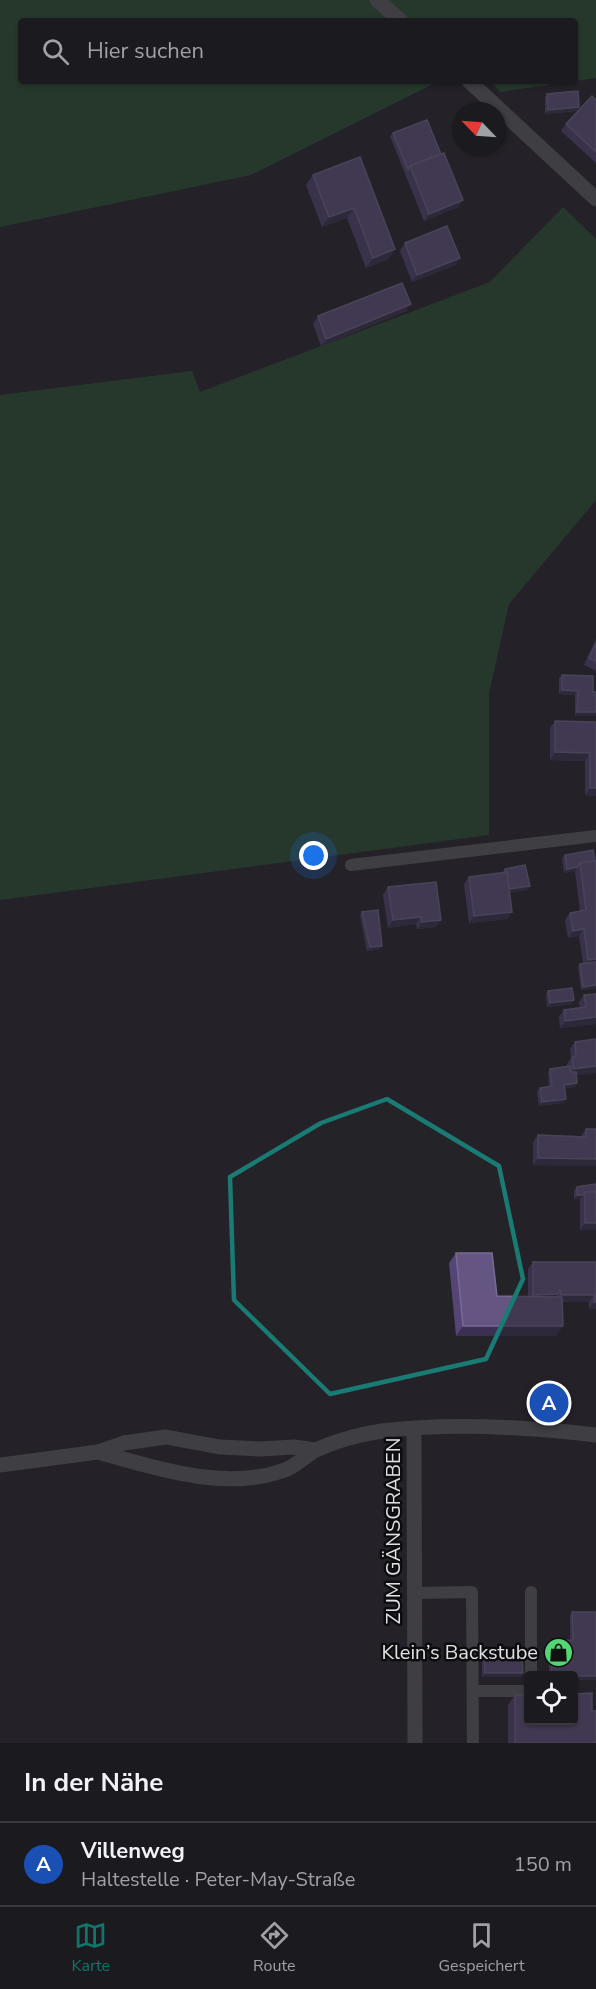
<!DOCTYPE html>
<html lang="de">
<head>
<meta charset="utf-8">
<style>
	body { margin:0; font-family:"Nunito Sans",sans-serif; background:#28272b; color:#f1f3f6 }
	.controls { position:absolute; right:18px; bottom:18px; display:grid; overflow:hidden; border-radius:6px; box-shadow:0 2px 4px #0004 }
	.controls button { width:54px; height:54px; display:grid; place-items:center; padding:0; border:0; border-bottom:2px solid #39383c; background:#1b1a1e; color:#f1f3f6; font:30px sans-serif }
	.compass { position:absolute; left:452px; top:102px; width:54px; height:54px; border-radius:50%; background:#1b1a1e; box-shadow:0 2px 4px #0004; rotate:295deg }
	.you { position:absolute; left:314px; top:856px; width:21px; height:21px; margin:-15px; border:4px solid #fff; border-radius:50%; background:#1a73e8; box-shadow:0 0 0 9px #1a73e833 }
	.badge { display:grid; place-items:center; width:39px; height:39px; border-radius:50%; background:#0f766e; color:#fff; font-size:20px; font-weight:700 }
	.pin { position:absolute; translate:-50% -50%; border:3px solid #fff; box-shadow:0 2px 6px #0006 }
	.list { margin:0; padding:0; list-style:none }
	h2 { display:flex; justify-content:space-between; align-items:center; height:78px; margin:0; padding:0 24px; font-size:26px }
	h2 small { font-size:20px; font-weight:400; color:#a0a1a4 }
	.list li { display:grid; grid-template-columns:39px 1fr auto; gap:18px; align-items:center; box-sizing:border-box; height:84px; padding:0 24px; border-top:2px solid #39383c }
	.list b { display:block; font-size:22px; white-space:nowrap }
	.list p { margin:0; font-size:20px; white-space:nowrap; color:#a0a1a4 }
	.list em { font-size:20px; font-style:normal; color:#a0a1a4 }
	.icon { flex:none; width:33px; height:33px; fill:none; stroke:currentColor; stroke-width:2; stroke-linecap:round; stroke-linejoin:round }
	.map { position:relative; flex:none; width:596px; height:1743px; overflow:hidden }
	.search { position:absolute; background:#1b1a1e; box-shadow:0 2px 4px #0004; left:18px; right:18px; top:18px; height:66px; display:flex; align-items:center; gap:15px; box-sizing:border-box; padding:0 21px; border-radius:6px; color:#a0a1a4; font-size:22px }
	.sheet { height:162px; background:#1b1a1e }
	nav { display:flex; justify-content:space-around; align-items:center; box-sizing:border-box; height:84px; border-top:2px solid #39383c; background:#1b1a1e; font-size:16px; color:#a0a1a4 }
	nav a { display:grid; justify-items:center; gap:3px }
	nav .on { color:#0f766e }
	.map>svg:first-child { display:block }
	.green { fill:#285230 }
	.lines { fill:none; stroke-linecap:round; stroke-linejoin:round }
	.service { stroke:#605f64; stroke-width:12 }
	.minor { stroke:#605f64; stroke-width:15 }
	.secondary { stroke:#605f64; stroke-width:15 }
	.wall { fill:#554577 }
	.shaded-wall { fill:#3b3053 }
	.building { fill:#645583; stroke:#776b92; stroke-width:1.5 }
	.marked { fill:none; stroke:#1a7b74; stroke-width:4.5; stroke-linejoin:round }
	.labels { text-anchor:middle; stroke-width:5; stroke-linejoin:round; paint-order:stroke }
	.street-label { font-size:20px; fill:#e1e0e4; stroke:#0d0d0f }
	.poi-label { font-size:20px; fill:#e1e0e4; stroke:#0d0d0f; text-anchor:end }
</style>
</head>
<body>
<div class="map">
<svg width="596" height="1743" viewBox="0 0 596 1743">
	<rect width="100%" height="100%" fill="#242328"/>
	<g class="green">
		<polygon points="0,0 596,0 596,78 500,92 491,81 575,81 575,21 21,21 21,81 439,81 251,175 0,227"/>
		<polygon points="563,207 596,239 596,500 509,604 489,693 489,835 0,900 0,395 192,371 200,392 490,282"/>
	</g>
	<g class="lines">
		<g class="service">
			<polyline points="351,865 596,836"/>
			<polyline points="413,1593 472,1592 473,1743"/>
			<polyline points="531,1676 531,1592"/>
			<polyline points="473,1691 528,1691"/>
		</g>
		<g class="minor">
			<polyline points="377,0 401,21"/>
			<polyline points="469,81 596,199"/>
			<polyline points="414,1428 415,1743"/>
		</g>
		<g class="secondary">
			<path d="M98,1452C155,1468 224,1491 282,1471C296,1467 304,1456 316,1450C335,1441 362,1434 382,1431C452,1422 527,1427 596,1435"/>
			<polyline points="0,1465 98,1452 124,1443 166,1437 220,1447 260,1449 294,1447 315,1450"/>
		</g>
	</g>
	<g class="wall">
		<polygon points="547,94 577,111 545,114 545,98"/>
		<polygon points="596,100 596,163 561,131 566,124"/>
		<polygon points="393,133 463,200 458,207 424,221 390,136"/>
		<polygon points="360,157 395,249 388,259 366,268 347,218 322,227 306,185 313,175"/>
		<polygon points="405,243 460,258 455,265 412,282 400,251"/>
		<polygon points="406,311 321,346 313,324 318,316"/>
		<polygon points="596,639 596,671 584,665"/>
		<polygon points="562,675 593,692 596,692 596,716 575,716 575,695 559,694 559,678"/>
		<polygon points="555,721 596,722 596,796 585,795 585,761 550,760 550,728"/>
		<polygon points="565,855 596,861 596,988 581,990 578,967 580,964 583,963 579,936 568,938 565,920 570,913 580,911 575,871 564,873 562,858"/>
		<polygon points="505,869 530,886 527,890 510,892 512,912 507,919 469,923 464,884 469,877 502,873"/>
		<polygon points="388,887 441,920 436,927 417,929 416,924 388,928 383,895"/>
		<polygon points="362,912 382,946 380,949 367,951 360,915"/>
		<polygon points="548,991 574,1000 571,1004 547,1007 546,995"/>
		<polygon points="596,994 596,1024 560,1028 559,1017 564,1010 580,1008 579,1002 584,995"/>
		<polygon points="596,1039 577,1075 575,1087 565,1088 566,1099 563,1103 539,1106 537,1092 540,1088 549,1087 548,1073 550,1069 567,1067 567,1064 571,1058 570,1049 575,1042"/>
		<polygon points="586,1129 596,1166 533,1165 533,1142 538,1135 581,1136"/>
		<polygon points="596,1184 596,1230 580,1230 580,1199 574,1199 574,1190 577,1187"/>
		<polygon points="456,1253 497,1296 528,1297 528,1269 533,1262 596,1262 596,1309 589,1309 589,1302 562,1302 556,1336 456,1336 449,1263"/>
		<polygon points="572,1612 596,1612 596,1680 573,1680 573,1676 549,1676 549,1645 551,1641 570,1641 570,1616"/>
		<polygon points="484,1656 523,1673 520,1677 482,1677 482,1659"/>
		<polygon points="515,1695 592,1711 596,1743 508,1743 508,1705"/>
	</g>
	<g class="shaded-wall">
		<polygon points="579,107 577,111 545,114 548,110"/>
		<polygon points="463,200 458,207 424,221 429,214"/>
		<polygon points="354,208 347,218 322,227 329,217"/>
		<polygon points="395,249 388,259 366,268 373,258"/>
		<polygon points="460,258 455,265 412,282 417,275"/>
		<polygon points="411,304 406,311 321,346 326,339"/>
		<polygon points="562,690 578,691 575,695 559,694"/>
		<polygon points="577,712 596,712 596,716 575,716"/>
		<polygon points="555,752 590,753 585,761 550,760"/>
		<polygon points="590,788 596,788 596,796 585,795"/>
		<polygon points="577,867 575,871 564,873 567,869"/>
		<polygon points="530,886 527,890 504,893 506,889"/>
		<polygon points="512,912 507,919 469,923 474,916"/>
		<polygon points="421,917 416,924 388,928 393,920"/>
		<polygon points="441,920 436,927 417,929 422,922"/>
		<polygon points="584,929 579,936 568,938 573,931"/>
		<polygon points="382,946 380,949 367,951 370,947"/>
		<polygon points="596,959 596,966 583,967 588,960"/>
		<polygon points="596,985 596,988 581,990 583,987"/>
		<polygon points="574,1000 571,1004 547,1007 550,1003"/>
		<polygon points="596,1017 596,1024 560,1028 565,1021"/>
		<polygon points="596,1066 596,1073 569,1076 573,1069"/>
		<polygon points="577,1083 575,1087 562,1089 564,1085"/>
		<polygon points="566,1099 563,1103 539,1106 542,1102"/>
		<polygon points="538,1158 596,1159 596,1166 533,1165"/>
		<polygon points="577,1195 583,1195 580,1199 574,1199"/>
		<polygon points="585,1223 596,1223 596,1230 580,1230"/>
		<polygon points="558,1294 553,1301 528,1302 533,1295"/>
		<polygon points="561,1295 594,1295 589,1302 556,1302"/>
		<polygon points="594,1302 596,1302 596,1309 589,1309"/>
		<polygon points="463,1326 563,1326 556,1336 456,1336"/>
		<polygon points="485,1673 523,1673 520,1677 482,1677"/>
		<rect x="573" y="1676" width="23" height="4"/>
	</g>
	<g class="building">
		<polygon points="578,91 579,107 548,110 547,94"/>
		<polygon points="592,96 596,100 596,152 566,124"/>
		<polygon points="427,120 441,154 410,166 408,170 393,133"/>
		<polygon points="444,153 463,200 429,214 410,166"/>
		<polygon points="360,157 395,249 373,258 354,208 329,217 313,175"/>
		<polygon points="447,226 460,258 417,275 405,243"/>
		<polygon points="402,283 411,304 326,339 318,316"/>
		<polygon points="596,643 596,662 589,658"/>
		<polygon points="562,675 593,676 593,692 596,692 596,712 577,712 578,691 562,690"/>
		<polygon points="555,721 596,722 596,788 590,788 590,753 555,752"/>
		<polygon points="593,850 595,861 580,863 577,867 567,869 565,855"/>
		<polygon points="596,861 596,959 588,960 584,929 573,931 570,913 586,910 580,863"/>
		<polygon points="525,865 530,886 509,889 507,872 505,872 505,869"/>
		<polygon points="507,872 512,912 474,916 469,877"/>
		<polygon points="436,882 441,920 422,922 421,917 393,920 388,887"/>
		<polygon points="378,910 382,946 370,947 362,912"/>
		<polygon points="596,962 596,985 583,987 580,964"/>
		<polygon points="572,988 574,1000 550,1003 548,991"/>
		<polygon points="596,994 596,1017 565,1021 564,1010 586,1007 584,995"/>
		<polygon points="596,1039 596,1066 573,1069 572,1057 576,1056 575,1042"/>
		<polygon points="570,1066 571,1072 576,1072 577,1083 564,1085 566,1099 542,1102 540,1088 552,1086 550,1069"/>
		<polygon points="586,1129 596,1129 596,1159 538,1158 538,1135 586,1137"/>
		<polygon points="596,1184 596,1192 585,1192 583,1195 577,1195 577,1187"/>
		<rect x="585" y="1192" width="11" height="31"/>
		<polygon points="456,1253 492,1253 497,1296 562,1297 563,1326 463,1326"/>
		<polygon points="533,1262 596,1262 596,1302 594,1302 594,1295 561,1295 560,1290 558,1294 533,1295"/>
		<polygon points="572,1612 596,1612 596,1676 552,1676 551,1641 573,1640"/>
		<polygon points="522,1655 523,1673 485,1673 484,1656"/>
		<polygon points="592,1693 592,1711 596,1711 596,1743 515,1743 515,1695 528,1695 528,1720 573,1720 573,1694"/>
	</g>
	<path d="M0 0H596V1743H0ZM387,1099L499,1166L523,1279L486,1359L330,1394L234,1300L230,1177L321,1123Z" fill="#242328" fill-opacity=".55" fill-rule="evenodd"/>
	<path class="marked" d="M387,1099L499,1166L523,1279L486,1359L330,1394L234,1300L230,1177L321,1123Z"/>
	<defs>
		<symbol id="shop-disc" viewBox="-11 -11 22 22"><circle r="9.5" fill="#53d673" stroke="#0d0d0f"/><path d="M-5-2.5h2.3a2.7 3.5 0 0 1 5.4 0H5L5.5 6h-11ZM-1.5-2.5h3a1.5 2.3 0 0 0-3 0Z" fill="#111"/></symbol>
	</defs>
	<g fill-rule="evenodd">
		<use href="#shop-disc" x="542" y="1636" width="33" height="33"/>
	</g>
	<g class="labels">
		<g class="street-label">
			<text transform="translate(393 1531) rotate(-90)" y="7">ZUM GÄNSGRABEN</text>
		</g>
		<g class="poi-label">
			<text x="538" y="1659">Klein’s Backstube</text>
		</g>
	</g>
</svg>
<div class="controls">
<button><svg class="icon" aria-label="locate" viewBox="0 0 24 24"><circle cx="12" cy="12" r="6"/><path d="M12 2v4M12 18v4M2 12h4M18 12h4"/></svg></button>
</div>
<svg class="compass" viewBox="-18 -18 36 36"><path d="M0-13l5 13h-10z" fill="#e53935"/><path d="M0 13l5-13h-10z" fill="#a0a1a4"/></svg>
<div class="you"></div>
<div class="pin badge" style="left:549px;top:1403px;background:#1a4fb4">A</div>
<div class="search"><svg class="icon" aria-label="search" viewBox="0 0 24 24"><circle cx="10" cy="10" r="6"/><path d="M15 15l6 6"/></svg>Hier suchen</div>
</div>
<section class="sheet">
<h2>In der Nähe<small></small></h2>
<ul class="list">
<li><span class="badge" style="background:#1a4fb4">A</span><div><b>Villenweg</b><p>Haltestelle · Peter-May-Straße</p></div><em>150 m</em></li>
</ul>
</section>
<nav>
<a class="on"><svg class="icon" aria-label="map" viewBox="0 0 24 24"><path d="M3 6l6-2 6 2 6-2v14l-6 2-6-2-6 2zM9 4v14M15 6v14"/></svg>Karte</a>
<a><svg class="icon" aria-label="directions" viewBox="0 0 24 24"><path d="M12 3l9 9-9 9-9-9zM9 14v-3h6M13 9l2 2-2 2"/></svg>Route</a>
<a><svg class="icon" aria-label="saved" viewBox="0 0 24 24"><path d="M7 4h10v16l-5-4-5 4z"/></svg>Gespeichert</a>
</nav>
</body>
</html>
